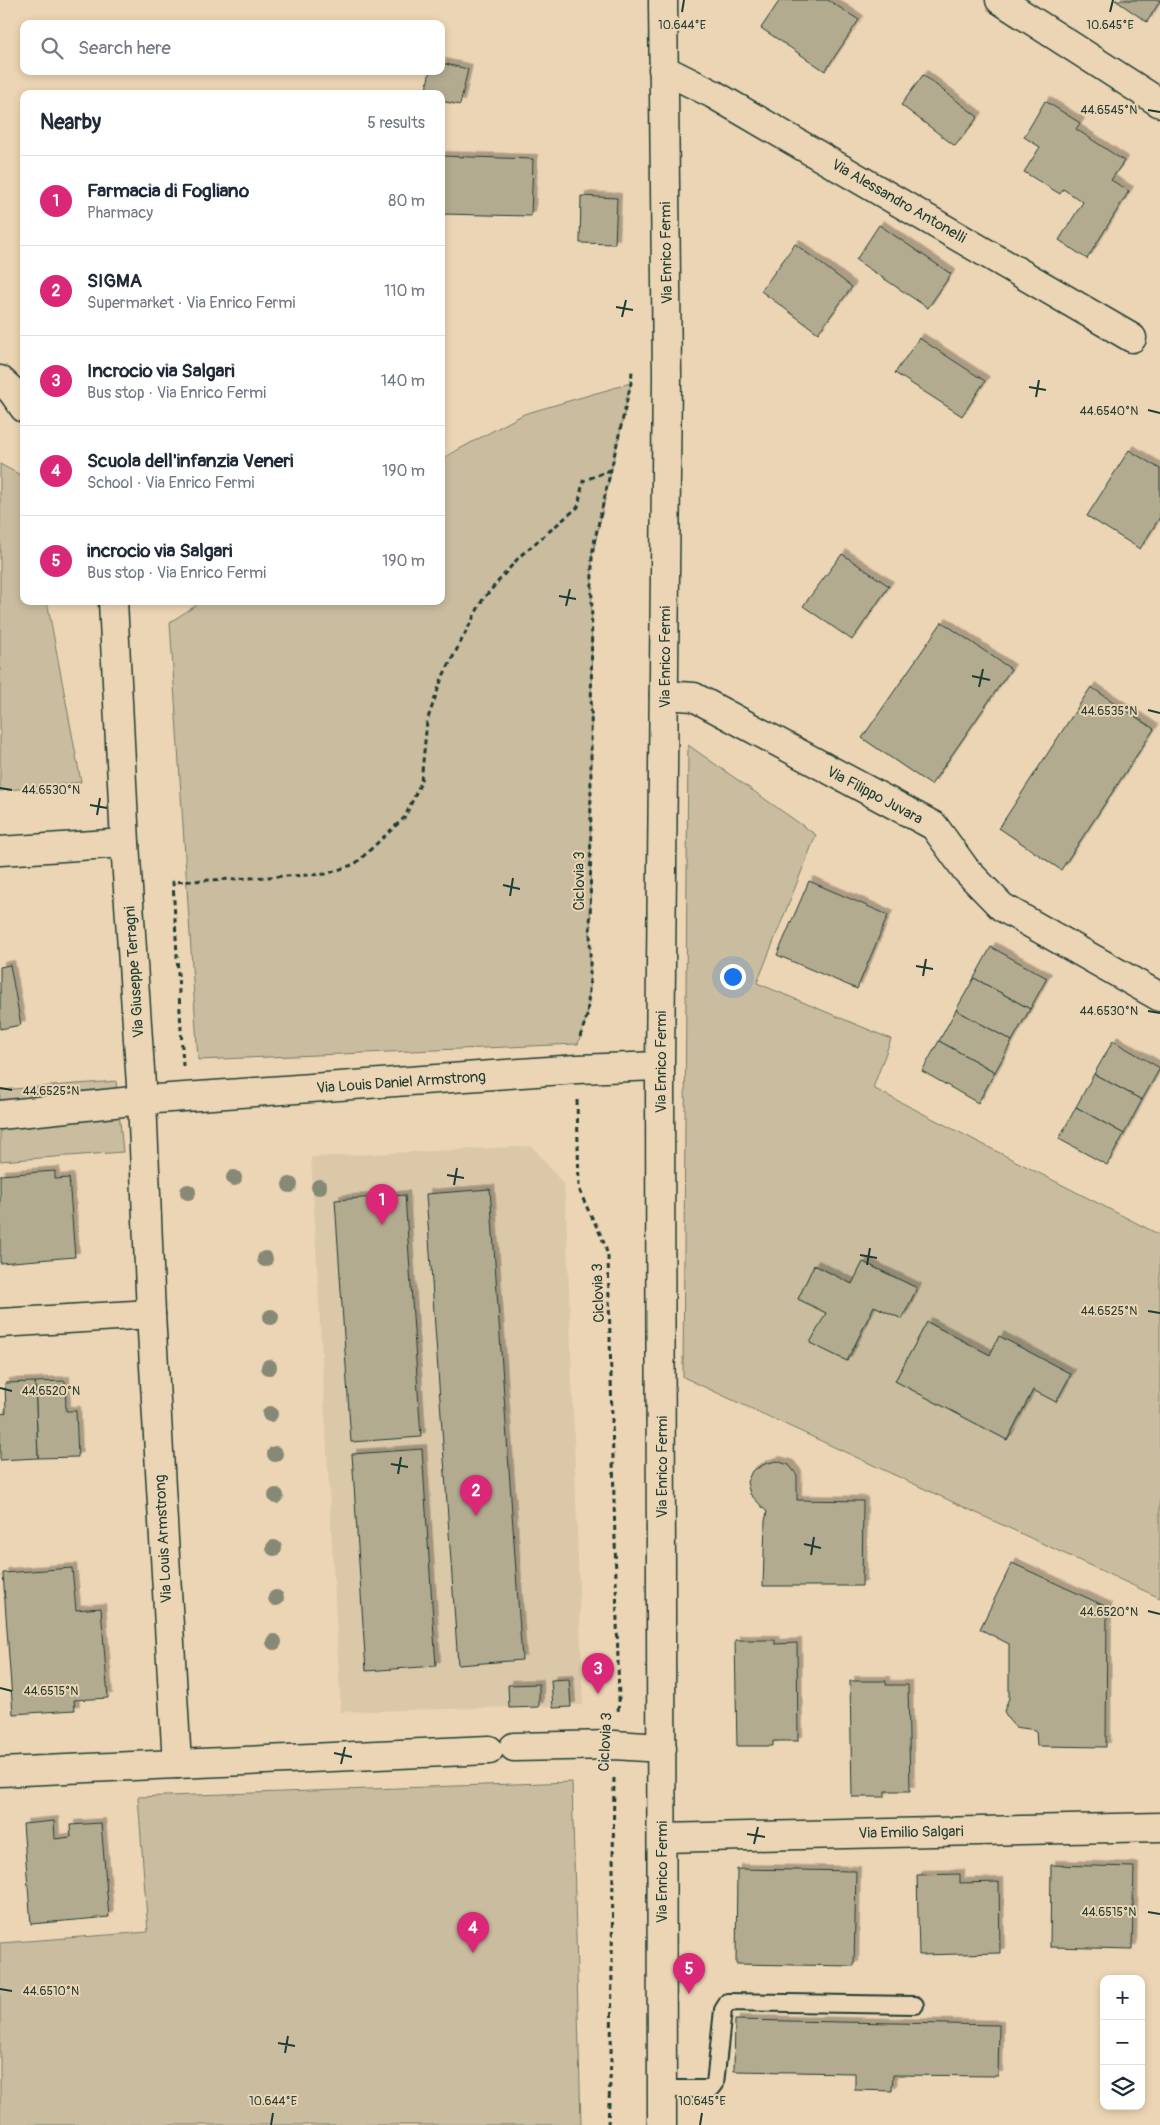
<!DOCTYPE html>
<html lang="en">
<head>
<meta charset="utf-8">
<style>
	body { margin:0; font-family:Pangolin,sans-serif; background:#f2f2f3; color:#1f2937 }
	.controls { position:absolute; right:15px; bottom:15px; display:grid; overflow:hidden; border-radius:10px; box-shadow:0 2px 8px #0003 }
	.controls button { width:45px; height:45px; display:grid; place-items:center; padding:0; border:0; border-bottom:1px solid #e0e1e3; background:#fff; color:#1f2937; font:25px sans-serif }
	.you { position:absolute; left:732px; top:976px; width:18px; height:18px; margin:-12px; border:4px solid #fff; border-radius:50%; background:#1a73e8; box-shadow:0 0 0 8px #1a73e833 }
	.badge { display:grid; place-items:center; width:32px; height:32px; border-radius:50%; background:#db2777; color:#fff; font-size:16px; font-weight:700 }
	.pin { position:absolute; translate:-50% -41px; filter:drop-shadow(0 1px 2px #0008) }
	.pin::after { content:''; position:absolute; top:26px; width:18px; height:15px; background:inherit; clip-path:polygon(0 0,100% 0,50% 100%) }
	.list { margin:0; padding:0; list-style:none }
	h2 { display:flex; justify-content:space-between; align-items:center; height:65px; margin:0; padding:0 20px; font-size:21px }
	h2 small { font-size:16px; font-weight:400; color:#747a83 }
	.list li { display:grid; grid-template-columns:32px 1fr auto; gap:15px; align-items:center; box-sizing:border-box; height:90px; padding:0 20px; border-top:1px solid #e0e1e3 }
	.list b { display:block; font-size:19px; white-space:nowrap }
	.list p { margin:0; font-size:16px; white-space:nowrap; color:#747a83 }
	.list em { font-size:16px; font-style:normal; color:#747a83 }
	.icon { flex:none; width:28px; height:28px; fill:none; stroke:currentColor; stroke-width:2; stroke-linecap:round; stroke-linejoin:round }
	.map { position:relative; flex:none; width:1160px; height:2125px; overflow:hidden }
	.search { position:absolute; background:#fff; box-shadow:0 2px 8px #0003; left:20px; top:20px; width:425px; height:55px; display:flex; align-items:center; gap:12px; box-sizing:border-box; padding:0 18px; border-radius:10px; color:#747a83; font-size:19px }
	.panel { position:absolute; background:#fff; box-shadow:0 2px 8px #0003; left:20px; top:90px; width:425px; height:515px; border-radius:10px }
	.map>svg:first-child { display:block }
	.built { fill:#dbc8a9 }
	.green { fill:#cabc9f; stroke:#747c6a; fill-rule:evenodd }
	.building { fill:#b3ab90; stroke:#1f3d34; filter:url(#shadow) }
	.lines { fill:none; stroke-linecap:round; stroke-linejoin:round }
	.lane-casing { stroke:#1f3d34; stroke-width:20 }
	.street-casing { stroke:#1f3d34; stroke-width:31 }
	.secondary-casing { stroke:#1f3d34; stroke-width:31 }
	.path { stroke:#1f3d34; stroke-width:3; stroke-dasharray:5 4; stroke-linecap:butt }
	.lane { stroke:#ecd5b4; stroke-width:16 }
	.street { stroke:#ecd5b4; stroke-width:28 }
	.secondary { stroke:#ecd5b4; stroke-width:28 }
	.tree { fill:#858974 }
	.ticks { fill:none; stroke:#1f3d34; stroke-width:2 }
	.labels { text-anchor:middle; stroke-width:4; stroke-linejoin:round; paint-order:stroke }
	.street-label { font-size:15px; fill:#1f3d34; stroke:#ecd5b4 }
	.ticks-label { font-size:12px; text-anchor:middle; fill:#1f3d34; stroke:#ecd5b4; stroke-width:4; stroke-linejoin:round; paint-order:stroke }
</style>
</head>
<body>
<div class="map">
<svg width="1160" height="2125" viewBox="0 0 1160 2125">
	<defs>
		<filter id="shadow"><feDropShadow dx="4.5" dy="-4.5" stdDeviation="0" flood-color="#0004"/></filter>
	</defs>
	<rect width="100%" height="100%" fill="#ecd5b4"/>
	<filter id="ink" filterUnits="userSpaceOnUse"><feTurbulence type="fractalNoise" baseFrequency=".02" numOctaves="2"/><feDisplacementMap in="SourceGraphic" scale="10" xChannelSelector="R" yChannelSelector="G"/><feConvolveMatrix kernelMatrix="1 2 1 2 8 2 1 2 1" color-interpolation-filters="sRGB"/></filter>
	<g filter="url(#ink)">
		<polygon class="built" points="532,1146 564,1185 567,1231 583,1705 341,1712 311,1157"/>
		<g class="green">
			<polygon points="631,383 592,557 590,978 587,1016 578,1044 198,1060 170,622 203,601 441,601 441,459 524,414"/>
			<polygon points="0,464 24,477 24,601 47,601 81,782 0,791"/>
			<path d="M688,745L816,835L757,983L891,1039L873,1088L1160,1235V1598L683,1377ZM863,1262L917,1288L902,1318L874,1306L847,1361L811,1343L826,1313L798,1299L814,1265L852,1284ZM927,1322L990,1355L999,1337L1033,1390L1007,1440L895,1381Z"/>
			<polygon points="116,1081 123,1152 0,1161 0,1090"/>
			<polygon points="572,1782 581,2125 0,2125 0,1943 148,1932 138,1797"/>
		</g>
		<g class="building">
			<polygon points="780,0 828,0 859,20 825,71 761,28"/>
			<polygon points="1115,0 1160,0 1160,1 1147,22"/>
			<polygon points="441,63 468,69 460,105 441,101 441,94 425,94 430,71 441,71"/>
			<polygon points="923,75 978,117 955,146 901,105"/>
			<polygon points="1045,101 1080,123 1076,129 1124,161 1111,180 1129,191 1087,259 1059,240 1083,202 1063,189 1060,194 1024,172 1040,147 1024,137"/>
			<polygon points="441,156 533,159 531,216 441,214"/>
			<polygon points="581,196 617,198 615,244 580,243"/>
			<polygon points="879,225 951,274 928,308 856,260"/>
			<polygon points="795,244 852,287 818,333 761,291"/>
			<polygon points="919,338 985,381 962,416 895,373"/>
			<polygon points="1129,450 1160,469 1160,517 1140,549 1087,516"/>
			<polygon points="842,554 889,586 852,640 803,606"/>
			<polygon points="942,622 1011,669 931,785 862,738"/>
			<polygon points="1091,687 1154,729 1061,870 999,828"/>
			<polygon points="809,881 888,915 857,989 777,955"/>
			<polygon points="991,947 1047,978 1030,1009 974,978"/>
			<polygon points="10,965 21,1025 0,1029 0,967"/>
			<polygon points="974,978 1030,1009 1012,1041 956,1010"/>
			<polygon points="956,1010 1012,1041 995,1072 939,1041"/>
			<polygon points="939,1041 995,1072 978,1103 922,1071"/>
			<polygon points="1113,1041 1160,1068 1142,1100 1094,1074"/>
			<polygon points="1094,1074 1142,1100 1124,1134 1076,1107"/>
			<polygon points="1076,1107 1124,1134 1107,1165 1059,1139"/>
			<polygon points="55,1171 55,1179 69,1178 75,1257 0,1263 0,1175"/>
			<polygon points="490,1189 522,1660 458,1665 426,1194"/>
			<polygon points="405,1195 421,1437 351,1442 335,1200"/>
			<polygon points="863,1262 917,1288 902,1319 874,1306 847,1361 810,1343 826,1313 798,1299 814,1265 852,1284"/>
			<polygon points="927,1322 990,1355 999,1336 1071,1374 1056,1402 1033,1390 1007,1440 895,1381"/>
			<polygon points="65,1381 66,1411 76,1411 78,1457 38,1458 35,1382"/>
			<polygon points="35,1382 38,1458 0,1460 0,1414 6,1413 5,1383"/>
			<polygon points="422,1449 436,1666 366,1671 352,1454"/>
			<polygon points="776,1461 789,1465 797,1475 797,1500 863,1501 862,1586 763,1586 765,1521 767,1512 750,1494 747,1482 752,1471 765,1464"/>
			<polygon points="1012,1563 1107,1607 1106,1747 1037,1746 1036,1730 1015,1727 1008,1719 1004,1711 1009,1698 1009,1644 980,1629"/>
			<polygon points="72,1568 76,1610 101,1608 108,1698 74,1700 75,1710 13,1714 3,1573"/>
			<polygon points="735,1640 775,1640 775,1644 797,1643 798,1741 773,1741 773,1746 737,1746"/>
			<polygon points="569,1679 571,1707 553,1708 551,1680"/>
			<polygon points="850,1681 886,1681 886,1685 908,1685 910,1791 885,1791 885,1797 852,1797"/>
			<polygon points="539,1684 539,1707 509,1708 508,1685"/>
			<polygon points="54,1821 55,1839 71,1837 70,1825 101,1823 109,1917 31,1924 23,1824"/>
			<polygon points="1051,1865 1134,1867 1132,1949 1050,1947"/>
			<polygon points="737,1869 856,1871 854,1966 736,1964"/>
			<polygon points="960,1874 960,1883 999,1882 1000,1953 919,1955 917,1875"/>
			<polygon points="735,2020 999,2025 998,2076 893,2075 892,2091 855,2090 855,2073 734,2071"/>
		</g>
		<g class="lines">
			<defs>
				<polyline id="lane" points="662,2089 711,2089 715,2084 723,2010 728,2002 915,2005"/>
				<g id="street">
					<polyline points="1000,0 1160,103"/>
					<polyline points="663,69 713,94 1132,338"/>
					<polyline points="0,380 12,391 24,408"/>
					<polyline points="664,695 694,697 934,826 966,870 1002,907 1160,997"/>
					<polyline points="0,851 125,843"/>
					<polyline points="0,1115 142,1100 577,1069 660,1066"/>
					<polyline points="0,1323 151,1314"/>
					<polyline points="514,1747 614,1745 662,1748"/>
					<polyline points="177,1764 489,1750"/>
					<polyline points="0,1772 177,1764 151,1314 142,1100 125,843 113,601"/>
					<polyline points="662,1838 1160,1827"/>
				</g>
				<polyline id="secondary" points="662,2125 660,1066 667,375 663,0"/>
			</defs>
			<use href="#lane" class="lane-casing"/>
			<use href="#street" class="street-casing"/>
			<use href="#secondary" class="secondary-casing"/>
			<g class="path">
				<polyline points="580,1037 587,1016 590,978 592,557 594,543 631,383 632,371"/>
				<polyline points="183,1066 173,882 326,874 355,864 405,817 421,782 427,721 442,678 483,599 520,556 578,507 583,481 610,470"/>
				<path d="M577,1100L579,1188C587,1213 602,1230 608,1257L619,1701L618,1712"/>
				<polyline points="608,2125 611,2059 614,1776"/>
			</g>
			<use href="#lane" class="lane"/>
			<use href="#street" class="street"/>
			<use href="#secondary" class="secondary"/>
		</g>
		<g class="tree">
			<circle cx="234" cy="1178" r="8"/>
			<circle cx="290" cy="1185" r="8"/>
			<circle cx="319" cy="1187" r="8"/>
			<circle cx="188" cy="1192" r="8"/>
			<circle cx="265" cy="1259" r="8"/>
			<circle cx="271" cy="1317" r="8"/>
			<circle cx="269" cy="1367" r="8"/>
			<circle cx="270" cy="1414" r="8"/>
			<circle cx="275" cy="1454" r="8"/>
			<circle cx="276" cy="1496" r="8"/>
			<circle cx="274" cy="1548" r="8"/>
			<circle cx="276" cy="1598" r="8"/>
			<circle cx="274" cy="1642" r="8"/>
		</g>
	</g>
	<path class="ticks" d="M682,12L684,0M1110,12L1113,0M1148,110L1160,112M616,307L633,310M622,317L626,300M1029,387L1046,390M1036,397L1039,380M1148,410L1160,413M559,596L576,599M566,606L570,589M972,676L990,680M979,687L983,669M1148,710L1160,713M0,788L12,790M90,805L107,808M97,815L100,798M503,885L520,889M510,896L513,878M916,966L933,969M923,976L926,959M1148,1011L1160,1013M0,1088L12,1090M447,1175L464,1178M454,1185L457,1168M860,1255L877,1258M867,1265L870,1248M1148,1311L1160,1313M0,1388L12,1391M391,1464L408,1467M398,1474L401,1457M804,1544L821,1548M811,1555L814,1537M1148,1611L1160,1614M0,1688L12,1691M334,1753L352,1757M341,1764L345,1747M747,1834L765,1837M754,1844L758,1827M1148,1912L1160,1914M0,1989L12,1991M278,2043L295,2046M285,2053L288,2036M271,2125L273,2113M700,2125L702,2113"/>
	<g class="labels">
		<g class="street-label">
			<text transform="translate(899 201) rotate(30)" y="5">Via Alessandro Antonelli</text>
			<text transform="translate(666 253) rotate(-91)" y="5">Via Enrico Fermi</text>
			<text transform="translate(665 657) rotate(-90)" y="5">Via Enrico Fermi</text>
			<text transform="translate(875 795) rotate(28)" y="5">Via Filippo Juvara</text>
			<text transform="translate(579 881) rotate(-90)" y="5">Ciclovia 3</text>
			<text transform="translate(134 972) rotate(-94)" y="5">Via Giuseppe Terragni</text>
			<text transform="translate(661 1062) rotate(-90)" y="5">Via Enrico Fermi</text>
			<text transform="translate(401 1082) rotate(-4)" y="5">Via Louis Daniel Armstrong</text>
			<text transform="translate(598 1293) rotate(-92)" y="5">Ciclovia 3</text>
			<text transform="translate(662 1467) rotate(-90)" y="5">Via Enrico Fermi</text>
			<text transform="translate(163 1539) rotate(-93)" y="5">Via Louis Armstrong</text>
			<text transform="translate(605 1742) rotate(-87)" y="5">Ciclovia 3</text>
			<text transform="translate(911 1832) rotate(-1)" y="5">Via Emilio Salgari</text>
			<text transform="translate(662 1872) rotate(-90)" y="5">Via Enrico Fermi</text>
		</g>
	</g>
	<g class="ticks-label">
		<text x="682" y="29">10.644°E</text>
		<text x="1110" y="29">10.645°E</text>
		<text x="1109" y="114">44.6545°N</text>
		<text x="1109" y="415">44.6540°N</text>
		<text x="1109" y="715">44.6535°N</text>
		<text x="51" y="794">44.6530°N</text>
		<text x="1109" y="1015">44.6530°N</text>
		<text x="51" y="1095">44.6525°N</text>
		<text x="1109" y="1315">44.6525°N</text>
		<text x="51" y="1395">44.6520°N</text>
		<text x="1109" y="1616">44.6520°N</text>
		<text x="51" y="1695">44.6515°N</text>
		<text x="1109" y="1916">44.6515°N</text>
		<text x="51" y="1995">44.6510°N</text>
		<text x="273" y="2105">10.644°E</text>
		<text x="702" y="2105">10.645°E</text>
	</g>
</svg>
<div class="controls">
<button>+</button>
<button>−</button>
<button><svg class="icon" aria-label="layers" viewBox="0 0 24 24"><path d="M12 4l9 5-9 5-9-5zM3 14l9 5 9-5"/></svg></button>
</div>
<div class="you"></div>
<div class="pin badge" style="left:382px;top:1225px">1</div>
<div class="pin badge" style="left:476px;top:1516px">2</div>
<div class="pin badge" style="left:598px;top:1694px">3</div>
<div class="pin badge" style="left:473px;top:1953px">4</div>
<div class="pin badge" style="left:689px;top:1994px">5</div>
<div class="search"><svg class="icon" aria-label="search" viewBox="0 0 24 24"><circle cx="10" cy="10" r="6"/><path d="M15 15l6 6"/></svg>Search here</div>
<section class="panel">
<h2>Nearby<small>5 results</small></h2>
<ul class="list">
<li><span class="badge">1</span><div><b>Farmacia di Fogliano</b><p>Pharmacy</p></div><em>80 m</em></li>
<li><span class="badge">2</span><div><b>SIGMA</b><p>Supermarket · Via Enrico Fermi</p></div><em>110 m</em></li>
<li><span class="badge">3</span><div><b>Incrocio via Salgari</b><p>Bus stop · Via Enrico Fermi</p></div><em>140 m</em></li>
<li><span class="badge">4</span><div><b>Scuola dell'infanzia Veneri</b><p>School · Via Enrico Fermi</p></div><em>190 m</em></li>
<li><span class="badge">5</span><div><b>incrocio via Salgari</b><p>Bus stop · Via Enrico Fermi</p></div><em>190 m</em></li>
</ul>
</section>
</div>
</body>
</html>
